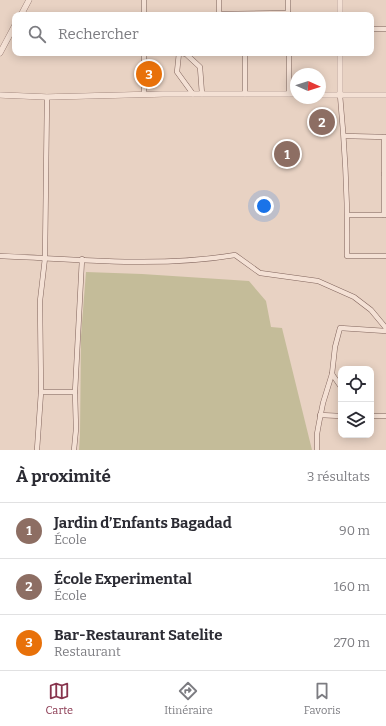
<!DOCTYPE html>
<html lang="fr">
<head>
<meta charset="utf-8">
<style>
	body { margin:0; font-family:Bitter,serif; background:#f7f7f7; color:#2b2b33 }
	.controls { position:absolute; right:12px; bottom:12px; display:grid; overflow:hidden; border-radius:8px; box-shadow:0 2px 10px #0003 }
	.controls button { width:36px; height:36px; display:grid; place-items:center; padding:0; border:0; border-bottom:1px solid #e1e1e2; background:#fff; color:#2b2b33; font:20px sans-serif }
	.compass { position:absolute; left:290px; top:68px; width:36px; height:36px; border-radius:50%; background:#fff; box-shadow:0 2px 10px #0003; rotate:93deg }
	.you { position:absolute; left:264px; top:206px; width:14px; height:14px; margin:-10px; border:3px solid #fff; border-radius:50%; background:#1a73e8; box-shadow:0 0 0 6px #1a73e833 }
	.badge { display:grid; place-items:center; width:26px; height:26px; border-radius:50%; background:#87344d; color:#fff; font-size:13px; font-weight:700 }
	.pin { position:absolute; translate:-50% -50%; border:2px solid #fff; box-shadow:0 1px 4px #0006 }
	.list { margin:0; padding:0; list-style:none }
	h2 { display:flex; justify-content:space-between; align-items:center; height:52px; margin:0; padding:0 16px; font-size:17px }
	h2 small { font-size:13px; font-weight:400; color:#7c7c81 }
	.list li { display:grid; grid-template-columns:26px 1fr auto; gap:12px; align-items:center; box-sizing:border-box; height:56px; padding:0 16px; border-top:1px solid #e1e1e2 }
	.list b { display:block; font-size:15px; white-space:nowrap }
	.list p { margin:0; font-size:13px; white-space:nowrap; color:#7c7c81 }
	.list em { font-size:13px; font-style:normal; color:#7c7c81 }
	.icon { flex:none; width:22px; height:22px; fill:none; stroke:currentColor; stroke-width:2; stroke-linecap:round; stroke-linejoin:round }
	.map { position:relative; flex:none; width:386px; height:450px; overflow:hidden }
	.search { position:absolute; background:#fff; box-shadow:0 2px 10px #0003; left:12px; right:12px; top:12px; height:44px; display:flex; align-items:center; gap:10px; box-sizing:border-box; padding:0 14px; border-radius:8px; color:#7c7c81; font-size:15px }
	.sheet { height:220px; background:#fff }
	nav { display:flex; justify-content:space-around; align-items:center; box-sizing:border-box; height:56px; border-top:1px solid #e1e1e2; background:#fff; font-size:11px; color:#7c7c81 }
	nav a { display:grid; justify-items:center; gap:2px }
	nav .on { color:#87344d }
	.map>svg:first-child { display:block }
	.green { fill:#c4bc99 }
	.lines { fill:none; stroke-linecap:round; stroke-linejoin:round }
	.minor-casing { stroke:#80645c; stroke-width:5.5 }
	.tertiary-casing { stroke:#80645c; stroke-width:6 }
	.minor { stroke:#f4e1d5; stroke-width:4.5 }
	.tertiary { stroke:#f4e1d5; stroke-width:5.5 }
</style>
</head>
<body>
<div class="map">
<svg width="386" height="450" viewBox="0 0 386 450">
	<rect width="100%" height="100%" fill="#e8d2c3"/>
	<polygon class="green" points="86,272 142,274 249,281 266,301 271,327 282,328 312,450 79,450 80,434 81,336"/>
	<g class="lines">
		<defs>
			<g id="minor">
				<polyline points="144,0 144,15"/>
				<polyline points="219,0 219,14 288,13"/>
				<polyline points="288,0 288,14"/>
				<polyline points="371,29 386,29"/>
				<polyline points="144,53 144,94"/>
				<polyline points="179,53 177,72 193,94"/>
				<polyline points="182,53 186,54 200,67 202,94"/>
				<polyline points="245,53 245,94"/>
				<polyline points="289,53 289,94"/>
				<path d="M340,95C345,148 348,202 347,256H386"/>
				<polyline points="344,136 386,137"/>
				<polyline points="384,137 384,174 386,174"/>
				<polyline points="348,215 386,215"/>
				<polyline points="384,215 384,174"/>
				<path d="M0,256C77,259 158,268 235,255L260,273L318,281L354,297L371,310L386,328"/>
				<polyline points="332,374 341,387"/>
				<polyline points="41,392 75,392"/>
				<polyline points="320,415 341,416"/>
				<polyline points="371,416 386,416"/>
				<polyline points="37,450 41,392 40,301 45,258 47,97"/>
				<polyline points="74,450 76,429 75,392 82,259"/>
				<polyline points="317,450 317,434 319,423 323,403 332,374 335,347 340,328 386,331"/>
			</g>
			<g id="tertiary">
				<polyline points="21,15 29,0"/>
				<polyline points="340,15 340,0"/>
				<polyline points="0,53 15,25"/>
				<polyline points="340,53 340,95"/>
				<polyline points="0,95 47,97 163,94 296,94"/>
				<polyline points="320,95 386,95"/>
			</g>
		</defs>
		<use href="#minor" class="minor-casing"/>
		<use href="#tertiary" class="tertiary-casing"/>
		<use href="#minor" class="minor"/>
		<use href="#tertiary" class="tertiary"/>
	</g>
</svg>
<div class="controls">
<button><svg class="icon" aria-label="locate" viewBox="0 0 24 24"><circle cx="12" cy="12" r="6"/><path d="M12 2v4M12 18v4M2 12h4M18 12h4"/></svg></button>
<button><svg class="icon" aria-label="layers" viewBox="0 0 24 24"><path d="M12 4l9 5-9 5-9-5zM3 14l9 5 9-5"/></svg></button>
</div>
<svg class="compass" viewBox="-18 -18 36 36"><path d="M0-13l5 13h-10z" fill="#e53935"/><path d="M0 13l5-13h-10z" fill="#7c7c81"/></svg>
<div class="you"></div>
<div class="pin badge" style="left:287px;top:154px;background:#8d6e63">1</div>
<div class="pin badge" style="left:322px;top:122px;background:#8d6e63">2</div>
<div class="pin badge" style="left:149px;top:74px;background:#e8710a">3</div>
<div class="search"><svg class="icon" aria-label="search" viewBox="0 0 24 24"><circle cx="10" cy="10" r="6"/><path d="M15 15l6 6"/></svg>Rechercher</div>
</div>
<section class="sheet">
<h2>À proximité<small>3 résultats</small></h2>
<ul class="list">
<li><span class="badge" style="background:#8d6e63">1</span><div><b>Jardin d’Enfants Bagadad</b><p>École</p></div><em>90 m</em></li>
<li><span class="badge" style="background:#8d6e63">2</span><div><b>École Experimental</b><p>École</p></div><em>160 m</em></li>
<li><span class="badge" style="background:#e8710a">3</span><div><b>Bar-Restaurant Satelite</b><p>Restaurant</p></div><em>270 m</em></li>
</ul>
</section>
<nav>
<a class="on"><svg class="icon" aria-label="map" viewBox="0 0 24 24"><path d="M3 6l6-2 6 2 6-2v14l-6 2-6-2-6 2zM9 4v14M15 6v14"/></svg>Carte</a>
<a><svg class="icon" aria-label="directions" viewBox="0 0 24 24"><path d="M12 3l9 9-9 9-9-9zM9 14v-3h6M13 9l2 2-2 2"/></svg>Itinéraire</a>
<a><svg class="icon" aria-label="saved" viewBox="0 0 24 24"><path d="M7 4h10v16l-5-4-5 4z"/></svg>Favoris</a>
</nav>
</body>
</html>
